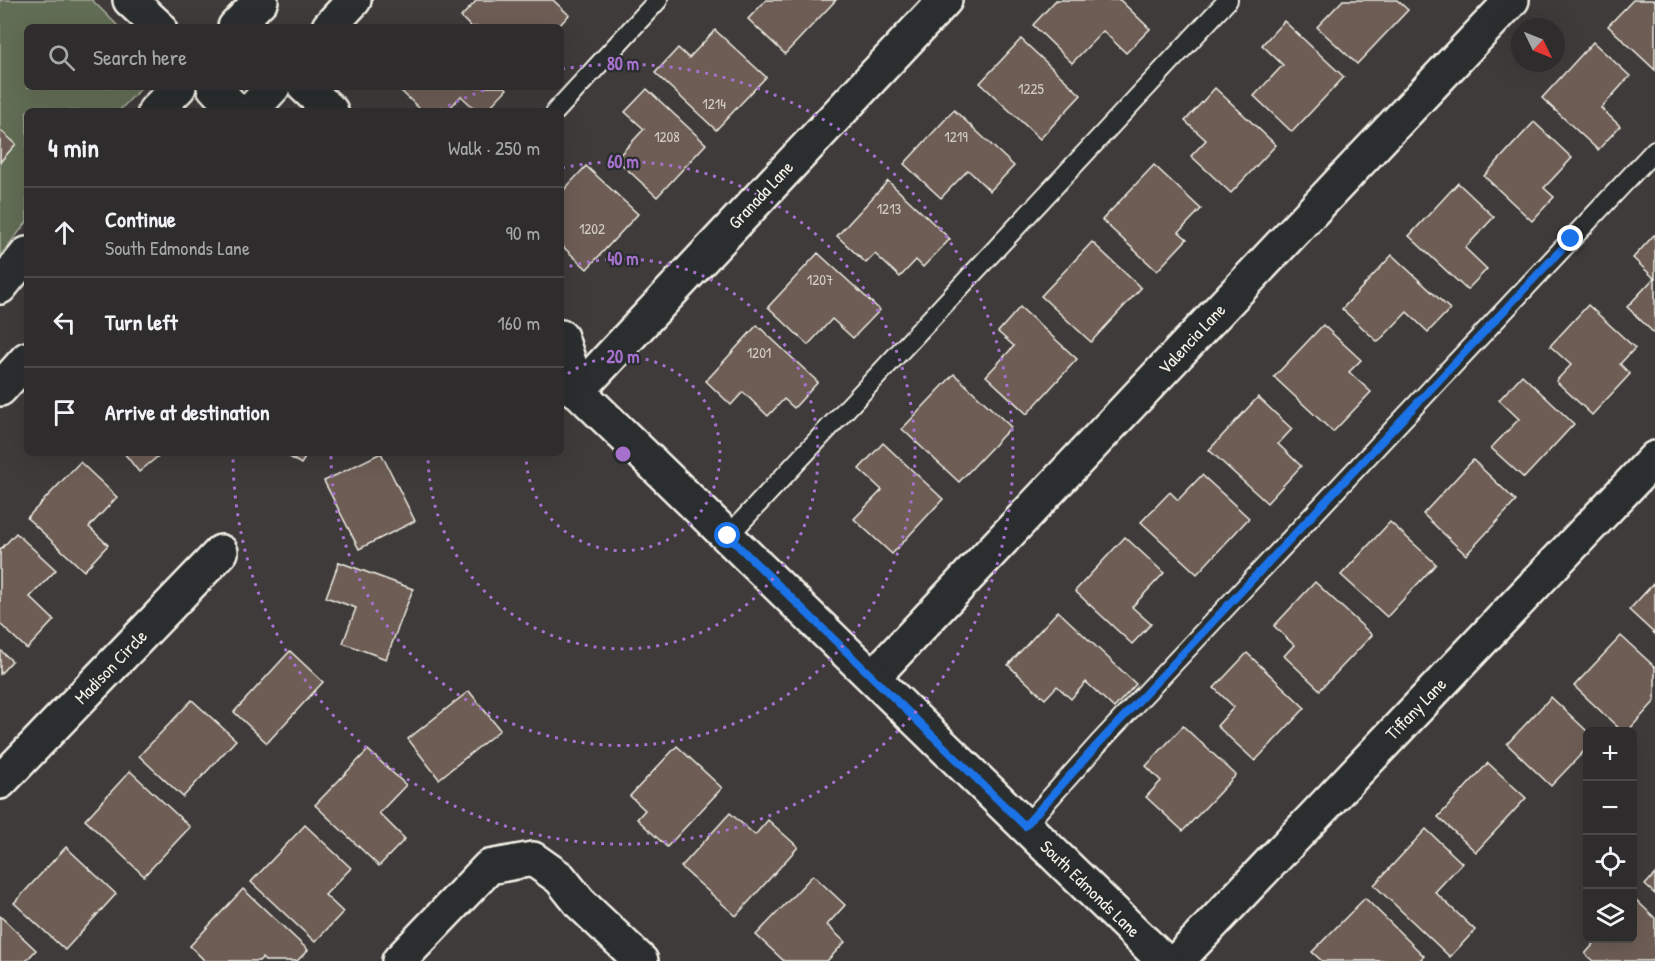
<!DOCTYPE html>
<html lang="en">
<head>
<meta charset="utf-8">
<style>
	body { margin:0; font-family:"Patrick Hand",sans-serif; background:#363434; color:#f1f3f6 }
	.controls { position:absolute; right:18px; bottom:18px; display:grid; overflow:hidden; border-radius:9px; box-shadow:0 6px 24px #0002 }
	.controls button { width:54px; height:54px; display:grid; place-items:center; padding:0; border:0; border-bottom:2px solid #494848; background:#2e2c2c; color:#f1f3f6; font:30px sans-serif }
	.compass { position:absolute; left:1511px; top:18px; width:54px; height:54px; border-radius:50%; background:#2e2c2c; box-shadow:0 6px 24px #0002; rotate:133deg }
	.stop { position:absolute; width:18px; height:18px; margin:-14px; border:4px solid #1a73e8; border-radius:50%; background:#fff }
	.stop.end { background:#1a73e8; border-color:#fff; box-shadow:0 2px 6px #0008 }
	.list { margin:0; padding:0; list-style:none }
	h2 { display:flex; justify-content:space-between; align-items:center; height:78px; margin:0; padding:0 24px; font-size:26px }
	h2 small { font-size:20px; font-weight:400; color:#a7a7a9 }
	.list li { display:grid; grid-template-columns:39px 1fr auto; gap:18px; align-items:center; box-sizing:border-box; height:90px; padding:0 24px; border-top:2px solid #494848 }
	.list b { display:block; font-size:22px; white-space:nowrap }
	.list p { margin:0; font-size:20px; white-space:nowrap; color:#a7a7a9 }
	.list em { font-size:20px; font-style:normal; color:#a7a7a9 }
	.icon { flex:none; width:33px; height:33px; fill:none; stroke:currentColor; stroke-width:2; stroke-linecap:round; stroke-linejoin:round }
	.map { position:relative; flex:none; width:1655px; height:961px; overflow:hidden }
	.search { position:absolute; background:#2e2c2c; box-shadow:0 6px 24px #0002; left:24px; top:24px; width:540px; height:66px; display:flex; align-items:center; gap:15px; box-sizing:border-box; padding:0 21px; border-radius:9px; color:#a7a7a9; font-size:22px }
	.panel { position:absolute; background:#2e2c2c; box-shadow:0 6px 24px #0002; left:24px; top:108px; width:540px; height:348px; border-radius:9px }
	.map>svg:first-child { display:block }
	.green { fill:#626d54; stroke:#abaf9e; stroke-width:1.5 }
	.building { fill:#6d5d55; stroke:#f4f1e8; stroke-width:1.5 }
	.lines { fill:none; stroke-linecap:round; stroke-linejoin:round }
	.lane-casing { stroke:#f4f1e8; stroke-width:22 }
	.street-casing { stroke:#f4f1e8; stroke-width:38 }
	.secondary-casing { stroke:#f4f1e8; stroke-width:38 }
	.lane { stroke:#2a2d2e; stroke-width:18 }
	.street { stroke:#2a2d2e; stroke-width:33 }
	.secondary { stroke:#2a2d2e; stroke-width:33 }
	.route { stroke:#1a73e8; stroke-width:8 }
	.ring { fill:none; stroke:#a571cd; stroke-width:3; stroke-dasharray:3 6 }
	.labels { text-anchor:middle; stroke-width:4.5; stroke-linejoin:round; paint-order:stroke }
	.number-label { font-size:15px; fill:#d2ccc3 }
	.street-label { font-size:18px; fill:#f4f1e8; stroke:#2a2d2e }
	.centre { fill:#a571cd; stroke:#2a2d2e; stroke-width:3 }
	.ring-label { font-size:18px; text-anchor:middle; font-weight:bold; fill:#a571cd; stroke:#2a2d2e; stroke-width:4.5; stroke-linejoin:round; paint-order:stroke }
</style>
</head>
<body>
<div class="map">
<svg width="1655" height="961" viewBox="0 0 1655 961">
	<rect width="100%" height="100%" fill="#3e3b3a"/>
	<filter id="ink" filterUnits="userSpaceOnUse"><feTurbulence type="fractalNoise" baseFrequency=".0167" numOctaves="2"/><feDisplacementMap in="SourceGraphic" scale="12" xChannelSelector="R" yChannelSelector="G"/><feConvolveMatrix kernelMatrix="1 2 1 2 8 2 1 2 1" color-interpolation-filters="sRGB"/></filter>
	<g filter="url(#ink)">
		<polygon class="green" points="0,0 92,0 119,27 27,27 27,87 142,87 119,111 27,111 27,222 0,256"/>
		<g class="building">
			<polygon points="477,0 553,0 569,15 558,27 471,27 461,17"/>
			<polygon points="766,0 836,0 785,54 748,19"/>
			<polygon points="1056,0 1120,0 1150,29 1126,53 1103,31 1072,63 1033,25"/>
			<polygon points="1343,0 1397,0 1408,10 1357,64 1317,27"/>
			<polygon points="1633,0 1655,0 1655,70 1608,26"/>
			<polygon points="1284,21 1344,77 1292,132 1254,96 1283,65 1262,45"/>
			<polygon points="715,30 766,77 716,130 655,73 678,48 689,58"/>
			<polygon points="1021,39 1081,95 1040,139 980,83"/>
			<polygon points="1593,42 1630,76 1601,108 1620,126 1598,150 1542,98"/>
			<polygon points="397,87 505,87 507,89 486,111 477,111 461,96 447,111 422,111"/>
			<polygon points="1215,88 1276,145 1231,193 1191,156 1206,140 1185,121"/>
			<polygon points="647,89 706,144 657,197 616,159 644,129 625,112"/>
			<polygon points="954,110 1014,166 990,191 968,170 941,198 904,164"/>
			<polygon points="1534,122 1572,158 1544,188 1554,197 1532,221 1484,176"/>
			<polygon points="0,130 16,144 0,162"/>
			<polygon points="1154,165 1201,209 1179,232 1187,239 1157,271 1102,220"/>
			<polygon points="586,166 638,214 587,269 561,245 561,193"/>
			<polygon points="888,181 950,239 923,267 916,260 900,277 875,254 866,263 837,236"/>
			<polygon points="1458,183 1494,217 1465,248 1487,269 1467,290 1409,236"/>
			<polygon points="1654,235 1655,235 1655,334 1627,307 1654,278 1633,258"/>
			<polygon points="1092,242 1141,288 1091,342 1041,296"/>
			<polygon points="818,253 880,310 853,338 832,319 808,345 768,307"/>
			<polygon points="1392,255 1450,309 1428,332 1407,312 1378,342 1342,309"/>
			<polygon points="1588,305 1635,348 1620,364 1630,374 1592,415 1556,381 1571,365 1550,346"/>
			<polygon points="1020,307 1077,359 1027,414 986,376 1014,346 998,332"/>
			<polygon points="757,325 818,382 794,408 784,399 768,416 743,392 731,405 706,381"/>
			<polygon points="1323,325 1361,360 1349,372 1371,392 1333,432 1274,377"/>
			<polygon points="954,374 1011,427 959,482 902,429"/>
			<polygon points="1522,375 1574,424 1524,478 1491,448 1519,419 1499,400"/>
			<polygon points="1258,397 1292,429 1278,444 1301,466 1267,503 1209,450"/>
			<polygon points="883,443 943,499 892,554 854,519 882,490 859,469"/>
			<polygon points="124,453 162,453 139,472"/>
			<polygon points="283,453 308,453 301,464"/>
			<polygon points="381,453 415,521 359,549 324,481"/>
			<polygon points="1473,460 1516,501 1466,555 1423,514"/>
			<polygon points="80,462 117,497 89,527 108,545 84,571 27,518"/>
			<polygon points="1202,475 1249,518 1197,574 1141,522 1170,492 1178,500"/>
			<polygon points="1390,522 1436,564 1387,617 1341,575"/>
			<polygon points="16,533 56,570 30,597 54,620 27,649 0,624 0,550"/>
			<polygon points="1125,537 1164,573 1132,607 1151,624 1132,644 1075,591"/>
			<polygon points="339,562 413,589 386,659 343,643 356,608 326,597"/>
			<polygon points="1315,582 1372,635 1320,690 1284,656 1294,645 1274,626"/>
			<polygon points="1655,582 1655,634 1629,610"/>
			<polygon points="1058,611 1136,684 1114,708 1086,682 1071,699 1057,686 1045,699 1008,665"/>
			<polygon points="1621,636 1655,667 1655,701 1627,732 1623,732 1574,686"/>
			<polygon points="0,650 12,661 0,674"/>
			<polygon points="290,651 323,682 267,743 234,712"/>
			<polygon points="1247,653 1305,708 1255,761 1217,726 1234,707 1214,688"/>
			<polygon points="469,691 500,730 439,779 408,739"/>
			<polygon points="1551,697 1588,732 1588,747 1551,786 1507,744"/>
			<polygon points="192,700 236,740 183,797 139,756"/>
			<polygon points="1183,726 1236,775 1183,831 1146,797 1161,781 1146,766"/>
			<polygon points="677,746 722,788 667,847 637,819 645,810 630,796"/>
			<polygon points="368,750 406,785 379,813 405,839 379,866 315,805"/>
			<polygon points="1488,763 1526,798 1476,852 1438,817"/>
			<polygon points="130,771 190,827 144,876 85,820"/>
			<polygon points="730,813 755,835 768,820 798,847 736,916 681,867"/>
			<polygon points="305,825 351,868 325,895 343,912 315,942 251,882"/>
			<polygon points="1426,829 1462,863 1435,892 1475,930 1450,957 1374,885"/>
			<polygon points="66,847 116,894 65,950 14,903"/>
			<polygon points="1655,874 1655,894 1645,885"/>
			<polygon points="813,875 845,905 827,925 845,942 827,961 784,961 756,935"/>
			<polygon points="243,889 308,950 297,961 265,961 262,958 259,961 205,961 190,946"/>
			<polygon points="1365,898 1424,956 1419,961 1322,961 1312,952"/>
			<polygon points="1636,900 1655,918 1655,958 1652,961 1593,961 1585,954 1599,938 1632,938 1632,903"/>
			<polygon points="0,916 36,950 26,961 0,961"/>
		</g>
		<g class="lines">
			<defs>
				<g id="lane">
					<polyline points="556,111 658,0"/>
					<polyline points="728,536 1228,0"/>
					<polyline points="1025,826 1099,743 1655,150"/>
				</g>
				<g id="street">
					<polyline points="578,391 945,0"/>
					<polyline points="873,677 1512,0"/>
					<polyline points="0,782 221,552"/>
					<polyline points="399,961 489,867 533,859 560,878 580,903 641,961"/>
					<polyline points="1177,961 1655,458"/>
				</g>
				<g id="secondary">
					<polyline points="130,0 159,27"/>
					<polyline points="235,27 261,0"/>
					<polyline points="329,27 354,0"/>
					<polyline points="214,87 236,111"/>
					<polyline points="305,87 331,111"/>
					<polyline points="155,111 179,87"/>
					<polyline points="251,111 273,87"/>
					<polyline points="0,287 27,254"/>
					<polyline points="561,337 578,391"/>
					<polyline points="561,383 578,391 1164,961"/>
					<polyline points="0,389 27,359"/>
				</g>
			</defs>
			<use href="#lane" class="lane-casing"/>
			<use href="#street" class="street-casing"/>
			<use href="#secondary" class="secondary-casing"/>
			<use href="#lane" class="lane"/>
			<use href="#street" class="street"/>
			<use href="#secondary" class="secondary"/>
		</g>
	</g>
	<g class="lines" filter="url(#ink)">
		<polyline class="route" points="728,536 1025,826 1099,743 1571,239"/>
	</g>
	<g class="ring">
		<path d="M561 379A97 97 0 1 1 526 453"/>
		<path d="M561 269A195 195 0 1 1 428 454"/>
		<path d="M562 168A292 292 0 1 1 331 454"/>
		<path d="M440 110A390 390 0 0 1 490 88M562 69A390 390 0 1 1 233 454"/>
	</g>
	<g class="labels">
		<g class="number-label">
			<text x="1031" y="94">1225</text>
			<text x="714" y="109">1214</text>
			<text x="667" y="142">1208</text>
			<text x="956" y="142">1219</text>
			<text x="889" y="214">1213</text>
			<text x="592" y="234">1202</text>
			<text x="820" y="285">1207</text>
			<text x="759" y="358">1201</text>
		</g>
		<g class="street-label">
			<text transform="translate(761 195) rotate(-47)" y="6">Granada Lane</text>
			<text transform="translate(1192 339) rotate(-47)" y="6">Valencia Lane</text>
			<text transform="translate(111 667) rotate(-46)" y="6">Madison Circle</text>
			<text transform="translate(1416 709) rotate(-46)" y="6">Tiffany Lane</text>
			<text transform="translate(1090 889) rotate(44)" y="6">South Edmonds Lane</text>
		</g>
	</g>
	<circle cx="623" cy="454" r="9" class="centre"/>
	<g class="ring-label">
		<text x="623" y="70">80 m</text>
		<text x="623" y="168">60 m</text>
		<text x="623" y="265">40 m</text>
		<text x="623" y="363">20 m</text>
	</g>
</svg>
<div class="controls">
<button>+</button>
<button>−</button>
<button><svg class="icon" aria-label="locate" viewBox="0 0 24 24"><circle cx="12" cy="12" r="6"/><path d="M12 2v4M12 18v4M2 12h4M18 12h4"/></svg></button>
<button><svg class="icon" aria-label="layers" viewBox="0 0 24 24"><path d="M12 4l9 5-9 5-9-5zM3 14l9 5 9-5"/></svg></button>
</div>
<svg class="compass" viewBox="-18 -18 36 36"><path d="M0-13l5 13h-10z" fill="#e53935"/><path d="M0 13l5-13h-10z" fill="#a7a7a9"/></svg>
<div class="stop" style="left:728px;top:536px"></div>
<div class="stop end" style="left:1571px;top:239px"></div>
<div class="search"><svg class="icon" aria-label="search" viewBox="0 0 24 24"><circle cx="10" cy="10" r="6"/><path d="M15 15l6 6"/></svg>Search here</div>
<section class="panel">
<h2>4 min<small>Walk · 250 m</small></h2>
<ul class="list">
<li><svg class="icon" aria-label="ahead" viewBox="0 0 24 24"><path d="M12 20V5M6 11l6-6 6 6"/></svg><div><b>Continue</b><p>South Edmonds Lane</p></div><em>90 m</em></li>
<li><svg class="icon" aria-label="left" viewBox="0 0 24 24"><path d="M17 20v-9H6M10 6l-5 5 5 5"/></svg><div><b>Turn left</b></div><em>160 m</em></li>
<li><svg class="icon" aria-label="arrive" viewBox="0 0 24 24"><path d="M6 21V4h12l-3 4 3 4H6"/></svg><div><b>Arrive at destination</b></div></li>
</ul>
</section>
</div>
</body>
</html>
